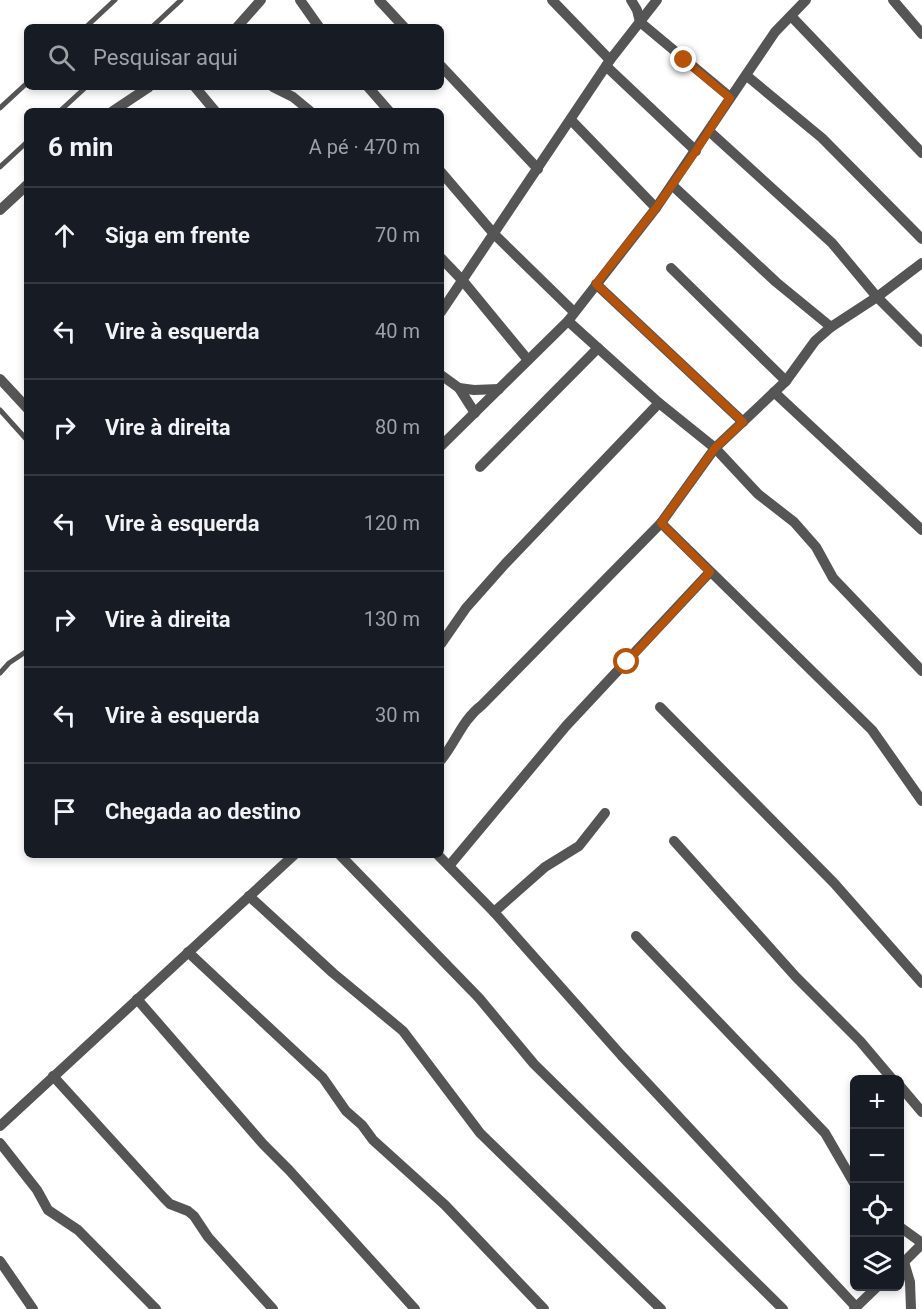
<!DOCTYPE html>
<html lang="pt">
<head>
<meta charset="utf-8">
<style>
	body { margin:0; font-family:Roboto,sans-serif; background:#20242c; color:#f1f3f6 }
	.controls { position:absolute; right:18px; bottom:18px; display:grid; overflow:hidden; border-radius:9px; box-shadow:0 3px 9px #0003 }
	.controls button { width:54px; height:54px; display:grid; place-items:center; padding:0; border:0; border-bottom:2px solid #363941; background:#171b24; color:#f1f3f6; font:30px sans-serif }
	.stop { position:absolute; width:18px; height:18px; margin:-14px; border:4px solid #b45309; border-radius:50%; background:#fff }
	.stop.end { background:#b45309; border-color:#fff; box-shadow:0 2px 6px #0008 }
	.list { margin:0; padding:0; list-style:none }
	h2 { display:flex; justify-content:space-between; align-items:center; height:78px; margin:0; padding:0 24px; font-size:26px }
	h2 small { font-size:20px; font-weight:400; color:#9ea1a6 }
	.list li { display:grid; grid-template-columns:39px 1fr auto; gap:18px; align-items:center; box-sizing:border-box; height:96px; padding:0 24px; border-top:2px solid #363941 }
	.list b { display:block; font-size:22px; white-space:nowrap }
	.list em { font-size:20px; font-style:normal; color:#9ea1a6 }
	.icon { flex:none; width:33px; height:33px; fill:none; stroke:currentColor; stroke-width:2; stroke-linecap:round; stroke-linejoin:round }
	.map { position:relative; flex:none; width:922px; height:1309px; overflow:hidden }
	.search { position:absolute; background:#171b24; box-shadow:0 3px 9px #0003; left:24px; top:24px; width:420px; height:66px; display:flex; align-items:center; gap:15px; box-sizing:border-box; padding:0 21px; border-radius:9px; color:#9ea1a6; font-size:22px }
	.panel { position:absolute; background:#171b24; box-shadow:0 3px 9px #0003; left:24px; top:108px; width:420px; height:750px; border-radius:9px }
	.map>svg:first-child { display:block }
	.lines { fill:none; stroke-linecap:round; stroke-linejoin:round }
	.service { stroke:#555; stroke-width:5 }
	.minor { stroke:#555; stroke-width:10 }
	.route { stroke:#b45309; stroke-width:8 }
</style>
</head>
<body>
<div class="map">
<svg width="922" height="1309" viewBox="0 0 922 1309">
	<rect width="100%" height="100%" fill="#fff"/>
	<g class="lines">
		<g class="service">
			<polyline points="86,27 115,0"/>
			<polyline points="152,27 181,0"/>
			<polyline points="0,108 27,83"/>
			<polyline points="60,111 86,87"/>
			<polyline points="0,167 27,142"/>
			<polyline points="0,410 27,440"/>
			<polyline points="0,673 9,663 27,651"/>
		</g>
		<g class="minor">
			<polyline points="300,0 319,27"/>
			<polyline points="379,0 404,27"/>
			<polyline points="552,0 610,60"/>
			<polyline points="631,0 637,10 640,22 730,97"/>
			<polyline points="893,0 922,34"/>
			<polyline points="791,16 922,153"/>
			<polyline points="237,27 261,0"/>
			<polyline points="441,66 538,169"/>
			<polyline points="606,66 696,151"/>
			<polyline points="747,76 822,138 922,239"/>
			<polyline points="195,87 215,111"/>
			<polyline points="273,87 293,97 310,111"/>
			<polyline points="368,87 389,111"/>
			<polyline points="113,111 149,87"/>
			<polyline points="571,120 656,208"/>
			<polyline points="709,131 832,243 877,297 922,342"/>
			<polyline points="441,172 494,234 574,312"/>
			<polyline points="672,185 776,282 831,327"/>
			<polyline points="0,210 27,185"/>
			<polyline points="441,258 463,281 528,360"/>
			<polyline points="671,268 786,381"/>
			<polyline points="596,284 743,422"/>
			<polyline points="441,312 610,60 657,0"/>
			<polyline points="568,321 659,403 715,448 758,494 794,522 816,547 833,578 922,671"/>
			<polyline points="441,375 459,388 475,413"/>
			<polyline points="0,379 27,408"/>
			<polyline points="459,388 474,390 499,389"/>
			<polyline points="774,392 922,530"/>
			<polyline points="441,446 568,321 656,208 775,32 806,0"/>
			<polyline points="480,467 598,348"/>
			<polyline points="661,523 872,730 922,801"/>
			<polyline points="441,644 466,608 505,564 659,403"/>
			<polyline points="660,707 834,883 922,983"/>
			<path d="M441,760C456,742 462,720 482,705L661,523L715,448L786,381L815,341L831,327L877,297L922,263"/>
			<polyline points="674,841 796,977 860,1041 893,1080"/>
			<polyline points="340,855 479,998 534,1064 783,1309"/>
			<polyline points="438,855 494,912 621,1055 856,1307"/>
			<polyline points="449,866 566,726 710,572"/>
			<polyline points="249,896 333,973 403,1031 480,1133 661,1309"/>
			<polyline points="494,912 545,867 579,846 605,813"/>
			<polyline points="636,936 825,1133 854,1183"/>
			<polyline points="188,952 323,1078 346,1111 362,1125 373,1140 445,1205 544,1309"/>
			<polyline points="137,999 263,1144 289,1170 415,1309"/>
			<polyline points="53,1076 164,1198 170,1204 188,1211 194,1216 208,1237 273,1309"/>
			<polyline points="900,1086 922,1112"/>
			<polyline points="0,1126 294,855"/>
			<polyline points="0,1143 37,1190 48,1210 78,1230 156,1309"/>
			<polyline points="900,1227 922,1243"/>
			<polyline points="0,1261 33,1309"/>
			<polyline points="904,1262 910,1282 911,1309"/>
			<polyline points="900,1266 922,1244"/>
			<polyline points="854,1309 878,1286"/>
		</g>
	</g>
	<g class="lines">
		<polyline class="route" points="627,662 710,572 661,523 715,448 743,422 596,284 656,208 696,151 730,98 684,60"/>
	</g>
</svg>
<div class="controls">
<button>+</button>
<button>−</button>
<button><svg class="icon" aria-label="locate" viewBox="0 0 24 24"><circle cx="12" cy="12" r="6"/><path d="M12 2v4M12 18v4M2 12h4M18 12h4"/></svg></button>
<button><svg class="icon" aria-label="layers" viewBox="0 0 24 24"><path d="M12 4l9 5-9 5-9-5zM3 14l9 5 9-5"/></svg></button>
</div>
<div class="stop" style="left:627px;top:662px"></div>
<div class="stop end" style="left:684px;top:60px"></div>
<div class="search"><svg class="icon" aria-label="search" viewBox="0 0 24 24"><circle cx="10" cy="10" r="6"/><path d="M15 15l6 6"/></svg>Pesquisar aqui</div>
<section class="panel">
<h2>6 min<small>A pé · 470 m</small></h2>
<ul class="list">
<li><svg class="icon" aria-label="ahead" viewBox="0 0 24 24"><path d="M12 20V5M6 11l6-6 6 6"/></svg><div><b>Siga em frente</b></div><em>70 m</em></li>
<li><svg class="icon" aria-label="left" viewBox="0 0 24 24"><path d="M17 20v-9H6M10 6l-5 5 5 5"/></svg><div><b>Vire à esquerda</b></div><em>40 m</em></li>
<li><svg class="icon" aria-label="right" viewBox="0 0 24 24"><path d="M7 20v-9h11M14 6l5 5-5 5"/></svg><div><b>Vire à direita</b></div><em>80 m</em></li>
<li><svg class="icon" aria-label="left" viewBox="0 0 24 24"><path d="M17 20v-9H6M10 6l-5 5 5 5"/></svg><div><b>Vire à esquerda</b></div><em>120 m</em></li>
<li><svg class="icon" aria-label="right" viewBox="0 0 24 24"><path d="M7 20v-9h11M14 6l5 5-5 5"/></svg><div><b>Vire à direita</b></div><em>130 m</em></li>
<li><svg class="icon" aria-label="left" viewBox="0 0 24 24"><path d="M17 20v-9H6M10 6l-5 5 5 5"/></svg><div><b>Vire à esquerda</b></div><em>30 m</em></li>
<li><svg class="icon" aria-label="arrive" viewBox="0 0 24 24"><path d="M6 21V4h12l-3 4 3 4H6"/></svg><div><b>Chegada ao destino</b></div></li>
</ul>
</section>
</div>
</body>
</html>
